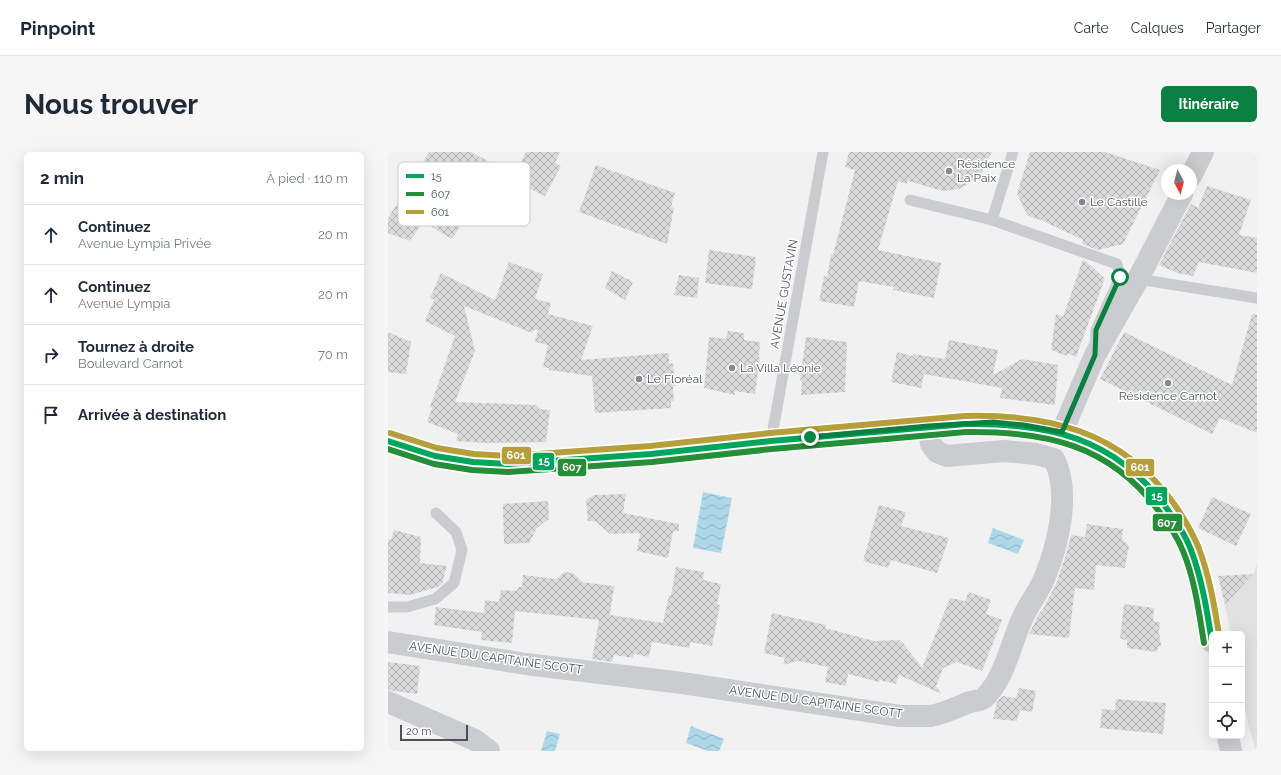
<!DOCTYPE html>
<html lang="fr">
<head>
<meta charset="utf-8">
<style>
	body { margin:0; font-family:Raleway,sans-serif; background:#f6f6f7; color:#1f2937 }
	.controls { position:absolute; right:12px; bottom:12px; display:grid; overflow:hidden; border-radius:6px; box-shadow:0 4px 16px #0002 }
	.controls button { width:36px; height:36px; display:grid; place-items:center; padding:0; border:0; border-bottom:1px solid #e0e1e3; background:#fff; color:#1f2937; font:20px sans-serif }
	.compass { position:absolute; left:773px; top:12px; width:36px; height:36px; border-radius:50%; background:#fff; box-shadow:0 4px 16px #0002; rotate:173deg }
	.scale { position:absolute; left:12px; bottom:10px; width:68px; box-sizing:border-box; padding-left:4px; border:2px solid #49515d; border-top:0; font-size:11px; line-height:14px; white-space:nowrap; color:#49515d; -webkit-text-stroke:3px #fff; paint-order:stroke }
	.stop { position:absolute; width:12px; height:12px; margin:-9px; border:3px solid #0b8043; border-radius:50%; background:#fff }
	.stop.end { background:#0b8043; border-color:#fff; box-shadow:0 1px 4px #0008 }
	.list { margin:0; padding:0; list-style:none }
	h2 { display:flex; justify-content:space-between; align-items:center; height:52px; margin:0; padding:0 16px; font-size:17px }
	h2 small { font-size:13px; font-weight:400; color:#747a83 }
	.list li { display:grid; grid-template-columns:26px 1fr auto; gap:12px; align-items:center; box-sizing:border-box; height:60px; padding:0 16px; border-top:1px solid #e0e1e3 }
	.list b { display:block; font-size:15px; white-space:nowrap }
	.list p { margin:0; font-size:13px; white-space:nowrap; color:#747a83 }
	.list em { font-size:13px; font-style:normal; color:#747a83 }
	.icon { flex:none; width:22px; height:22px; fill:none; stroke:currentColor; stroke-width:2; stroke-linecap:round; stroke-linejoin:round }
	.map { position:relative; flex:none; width:869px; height:599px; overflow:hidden; border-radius:6px }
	header { display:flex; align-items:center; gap:24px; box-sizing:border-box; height:56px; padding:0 20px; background:#fff; border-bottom:1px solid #e0e1e3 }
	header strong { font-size:19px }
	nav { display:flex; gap:22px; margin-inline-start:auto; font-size:14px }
	.intro { display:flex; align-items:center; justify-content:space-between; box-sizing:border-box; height:96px; padding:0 24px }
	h1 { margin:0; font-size:28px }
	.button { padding:10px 18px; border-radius:6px; background:#0b8043; color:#fff; font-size:14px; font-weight:700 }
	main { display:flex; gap:24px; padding:0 24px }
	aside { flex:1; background:#fff; border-radius:6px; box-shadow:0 4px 16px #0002 }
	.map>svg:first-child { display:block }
	.education { fill:#e2e1e1 }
	.water { fill:url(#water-waves) }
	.building { fill:url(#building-cross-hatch) }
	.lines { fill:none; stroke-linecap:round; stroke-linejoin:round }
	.lane { stroke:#cbcccf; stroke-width:11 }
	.street { stroke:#cbcccf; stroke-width:22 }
	.secondary { stroke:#cccdd0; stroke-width:22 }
	.bus-1-casing { stroke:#fff; stroke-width:9 }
	.bus-2-casing { stroke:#fff; stroke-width:9 }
	.bus-3-casing { stroke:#fff; stroke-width:9 }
	.bus-1 { stroke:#00a65c; stroke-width:6 }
	.bus-2 { stroke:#258f37; stroke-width:6 }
	.bus-3 { stroke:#b69e3b; stroke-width:6 }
	.route { stroke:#0b8043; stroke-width:5 }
	.poi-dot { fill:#848991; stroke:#fff; stroke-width:1.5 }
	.labels { text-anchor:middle; stroke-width:3; stroke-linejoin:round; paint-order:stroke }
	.poi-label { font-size:12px; fill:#49515d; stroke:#fff; text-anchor:start }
	.street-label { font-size:12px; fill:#49515d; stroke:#fff }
	.key { fill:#fff; stroke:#c8cbce; stroke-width:1 }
	.key-label { font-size:11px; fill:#49515d }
	.line-badge { stroke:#fff; stroke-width:1.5 }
	.badge-label { font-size:11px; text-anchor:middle; font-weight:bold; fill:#fff }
</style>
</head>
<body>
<header>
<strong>Pinpoint</strong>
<nav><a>Carte</a><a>Calques</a><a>Partager</a></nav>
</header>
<div class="intro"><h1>Nous trouver</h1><a class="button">Itinéraire</a></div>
<main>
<aside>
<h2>2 min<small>À pied · 110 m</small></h2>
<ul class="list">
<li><svg class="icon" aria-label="ahead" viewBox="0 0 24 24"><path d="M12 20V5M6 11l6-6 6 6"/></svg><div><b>Continuez</b><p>Avenue Lympia Privée</p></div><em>20 m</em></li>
<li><svg class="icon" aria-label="ahead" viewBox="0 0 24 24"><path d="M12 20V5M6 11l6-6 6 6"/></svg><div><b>Continuez</b><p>Avenue Lympia</p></div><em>20 m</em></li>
<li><svg class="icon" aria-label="right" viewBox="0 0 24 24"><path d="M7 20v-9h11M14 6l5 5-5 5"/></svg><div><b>Tournez à droite</b><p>Boulevard Carnot</p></div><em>70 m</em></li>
<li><svg class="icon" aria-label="arrive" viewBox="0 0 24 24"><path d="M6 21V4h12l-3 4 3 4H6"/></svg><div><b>Arrivée à destination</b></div></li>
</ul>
</aside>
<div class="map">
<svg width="869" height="599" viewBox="0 0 869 599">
	<defs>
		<pattern id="water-waves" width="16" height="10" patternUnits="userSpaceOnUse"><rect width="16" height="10" fill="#aed8ea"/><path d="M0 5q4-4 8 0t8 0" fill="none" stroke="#90b2c1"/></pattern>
		<pattern id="building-cross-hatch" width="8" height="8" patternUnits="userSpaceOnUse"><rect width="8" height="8" fill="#dadadb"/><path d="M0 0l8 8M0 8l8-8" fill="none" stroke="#b3b3b5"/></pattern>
	</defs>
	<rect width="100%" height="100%" fill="#f1f1f1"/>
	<polygon class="education" points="869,412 869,599 868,599 861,576 854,541 854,482 843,482 837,453 866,421"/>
	<g class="water">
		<polygon points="315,340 344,346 333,401 305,396"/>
		<polygon points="605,376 636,388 630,402 600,391"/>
		<polygon points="303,574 336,587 331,599 320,599 298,591"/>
		<polygon points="159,579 172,582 167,599 153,599"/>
	</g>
	<g class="building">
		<polygon points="41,0 83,0 126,23 138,0 172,0 167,11 173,14 157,44 138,35 131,51 79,22 55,62 74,72 64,87 35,70 22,89 0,81 0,66"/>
		<polygon points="461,0 604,0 594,20 589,26 582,31 571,37 555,39 520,29 519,32 510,29 490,98 553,111 546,146 505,138 506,135 471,129 466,155 431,149 436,124 439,125 443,102 445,103 467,18 457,15"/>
		<polygon points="642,0 717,0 772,18 735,92 710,98 694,92 695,88 651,67 650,68 639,63 629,42"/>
		<polygon points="208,13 287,41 283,55 286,56 279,92 191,60"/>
		<polygon points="819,34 863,48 851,83 869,86 869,121 811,110 805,124 789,121 771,113 803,52 810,56"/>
		<polygon points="321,98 368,105 364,137 317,131"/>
		<polygon points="695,107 717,126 688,205 680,201 679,204 663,198 668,162 675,165"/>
		<polygon points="121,110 155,122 147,147 163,151 160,162 205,174 193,208 281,201 281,211 285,212 287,234 285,234 286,249 283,249 283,256 207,261 204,224 161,218 161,216 155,215 160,193 147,190 150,178 146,178 144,181 76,154 87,199 67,250 148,253 152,257 162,258 158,290 99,291 68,289 70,282 39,270 44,256 42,255 67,184 37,169 46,148 42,146 53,121 107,148"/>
		<polygon points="224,119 245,130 237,148 217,136"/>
		<polygon points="291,123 311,126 309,146 286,143"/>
		<polygon points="864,162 869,163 869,281 832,266 824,282 712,227 736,180 844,233"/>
		<polygon points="340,179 356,181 356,188 372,190 371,205 372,205 367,242 347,239 347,243 316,236 321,185 338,187"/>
		<polygon points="0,180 23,190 18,222 0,220"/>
		<polygon points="418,185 459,190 457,240 413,243 414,229 412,228"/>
		<polygon points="561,188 610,198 605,223 634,207 670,213 667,253 612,246 614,236 536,222 533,236 503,230 509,200 525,204 525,202 557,207"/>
		<polygon points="238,342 235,361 291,372 291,379 285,379 280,406 249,399 252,381 222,382 207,369 200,369 198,348 206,343"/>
		<polygon points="824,345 863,362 848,394 810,376"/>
		<polygon points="160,349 161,367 149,376 141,391 116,392 115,352"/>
		<polygon points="491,353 518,360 513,374 561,386 549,421 503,408 500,416 475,409"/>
		<polygon points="699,372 735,377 734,387 741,394 737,416 708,413 706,438 687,436 681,486 641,482 652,460 654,459 668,432 678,403 683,383 697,385"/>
		<polygon points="6,378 33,385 32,411 59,414 54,432 50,435 22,443 0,441 0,387 3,388"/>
		<polygon points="288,415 316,420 315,428 333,432 329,452 332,453 324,494 302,490 301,496 264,490 261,505 246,502 245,506 226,503 224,510 204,507 211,468 127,459 124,491 93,488 94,480 46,473 48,455 96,461 97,448 111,450 113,438 129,439 130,435 134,435 135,423 169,427 176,420 185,421 194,430 226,434 222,463 275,471 281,443 283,444"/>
		<polygon points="865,422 837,453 830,424"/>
		<polygon points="581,440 603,448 598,462 614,468 594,519 569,510 555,516 548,534 554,542 511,523 508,532 492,528 491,530 460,522 458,534 437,530 440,515 410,509 395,513 397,506 376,501 384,461 438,473 437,476 486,489 511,488 515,491 534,516 562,446 577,449"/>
		<polygon points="736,452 766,456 765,469 772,470 771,480 773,494 770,495 769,500 739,496 739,488 732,487"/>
		<polygon points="0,510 32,514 29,542 0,538"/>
		<polygon points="631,536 648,539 644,560 632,558 629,569 605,567 609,550 614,544 628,546"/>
		<polygon points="728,547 778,551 775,582 712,576 714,557 727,558"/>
	</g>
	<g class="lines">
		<g class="lane">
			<polyline points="625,0 604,68 729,112 732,125 708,178 707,192"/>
			<polyline points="522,48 604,68"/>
			<polyline points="750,127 869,146"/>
			<polyline points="383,289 435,0"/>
			<polyline points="0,455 19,455 47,447 66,431 74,398 68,380 48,361"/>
		</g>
		<g class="street">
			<polyline points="803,24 815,0"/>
			<polyline points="674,280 707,203 750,127 794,42"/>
			<path d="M0,490L138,512L294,531L512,564C522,564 532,564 542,564C556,562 567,556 579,551C585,549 592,549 596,546C616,528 623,491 634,467C640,453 650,441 656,427C670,394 683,340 666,307L648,302L616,299L559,304L549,300L543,292L540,274"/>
			<polyline points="0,550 87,588 101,599"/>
		</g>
		<g class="secondary">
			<path d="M0,289L47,304L85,310L120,312L162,310L263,302L383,289L578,272C663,267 739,291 786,366C794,379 802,393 806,407C815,434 819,462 824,490"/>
			<polyline points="840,584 843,599"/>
		</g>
		<defs>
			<path id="bus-1" d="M0,289L47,304L85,310L120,312L263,302L383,289L578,272C659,271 726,285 777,354C787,368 797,382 803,398C814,427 819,459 824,490"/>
			<path id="bus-2" d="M0,297L46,312L84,318L120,320L264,310L384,297L578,280C656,279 721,292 770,358C780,371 789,384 795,399C807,428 811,461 816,491"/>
			<path id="bus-3" d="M2,281L49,296L86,302L120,304L262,294L382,281L577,264C661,262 732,279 784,349C794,363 803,378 810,394C821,422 826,452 831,482"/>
		</defs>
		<use href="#bus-1" class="bus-1-casing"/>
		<use href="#bus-2" class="bus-2-casing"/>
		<use href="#bus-3" class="bus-3-casing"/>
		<use href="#bus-1" class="bus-1"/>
		<use href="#bus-2" class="bus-2"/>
		<use href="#bus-3" class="bus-3"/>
	</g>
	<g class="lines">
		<polyline class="route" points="422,285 540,274 605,270 636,273 674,280 707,203 708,178 732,125"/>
	</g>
	<g class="poi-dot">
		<circle cx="561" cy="19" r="4"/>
		<circle cx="694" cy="50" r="4"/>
		<circle cx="344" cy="216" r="4"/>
		<circle cx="251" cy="227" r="4"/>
		<circle cx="780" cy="231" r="4"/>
	</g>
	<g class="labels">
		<g class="poi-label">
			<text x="569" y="16">Résidence<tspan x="569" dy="14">La Paix</tspan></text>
			<text x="702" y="54">Le Castille</text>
			<text x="352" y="220">La Villa Léonie</text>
			<text x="259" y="231">Le Floréal</text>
			<text x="780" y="248" text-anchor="middle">Résidence Carnot</text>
		</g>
		<g class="street-label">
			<text transform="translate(396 142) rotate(-80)" y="4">AVENUE GUSTAVIN</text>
			<text transform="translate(108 506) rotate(8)" y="4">AVENUE DU CAPITAINE SCOTT</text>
			<text transform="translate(428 550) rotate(8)" y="4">AVENUE DU CAPITAINE SCOTT</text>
		</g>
	</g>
	<rect x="10" y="10" width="132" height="64" rx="6" class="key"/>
	<rect x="18" y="22" width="18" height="4" fill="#00a65c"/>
	<rect x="18" y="40" width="18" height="4" fill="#258f37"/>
	<rect x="18" y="58" width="18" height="4" fill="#b69e3b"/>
	<g class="key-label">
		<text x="43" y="28">15</text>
		<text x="43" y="46">607</text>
		<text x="43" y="64">601</text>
	</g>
	<g class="line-badge">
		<rect x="113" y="294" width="31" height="19" rx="4" fill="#b69e3b"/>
		<rect x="144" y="300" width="23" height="19" rx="4" fill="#00a65c"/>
		<rect x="737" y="306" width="30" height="19" rx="4" fill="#b69e3b"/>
		<rect x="169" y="306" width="30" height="19" rx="4" fill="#258f37"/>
		<rect x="757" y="334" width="23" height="20" rx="4" fill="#00a65c"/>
		<rect x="764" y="361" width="31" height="19" rx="4" fill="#258f37"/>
	</g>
	<g class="badge-label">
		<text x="128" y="307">601</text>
		<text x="156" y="313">15</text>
		<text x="752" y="319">601</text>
		<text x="184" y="319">607</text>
		<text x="769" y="348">15</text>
		<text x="779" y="375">607</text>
	</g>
</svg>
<div class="controls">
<button>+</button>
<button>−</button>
<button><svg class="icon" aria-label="locate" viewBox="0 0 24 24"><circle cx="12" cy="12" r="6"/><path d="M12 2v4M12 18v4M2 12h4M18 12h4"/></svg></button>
</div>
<svg class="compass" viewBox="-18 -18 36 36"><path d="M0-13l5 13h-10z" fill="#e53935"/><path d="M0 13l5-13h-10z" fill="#747a83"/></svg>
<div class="scale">20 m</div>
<div class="stop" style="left:732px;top:125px"></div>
<div class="stop end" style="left:422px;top:285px"></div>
</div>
</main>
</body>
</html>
